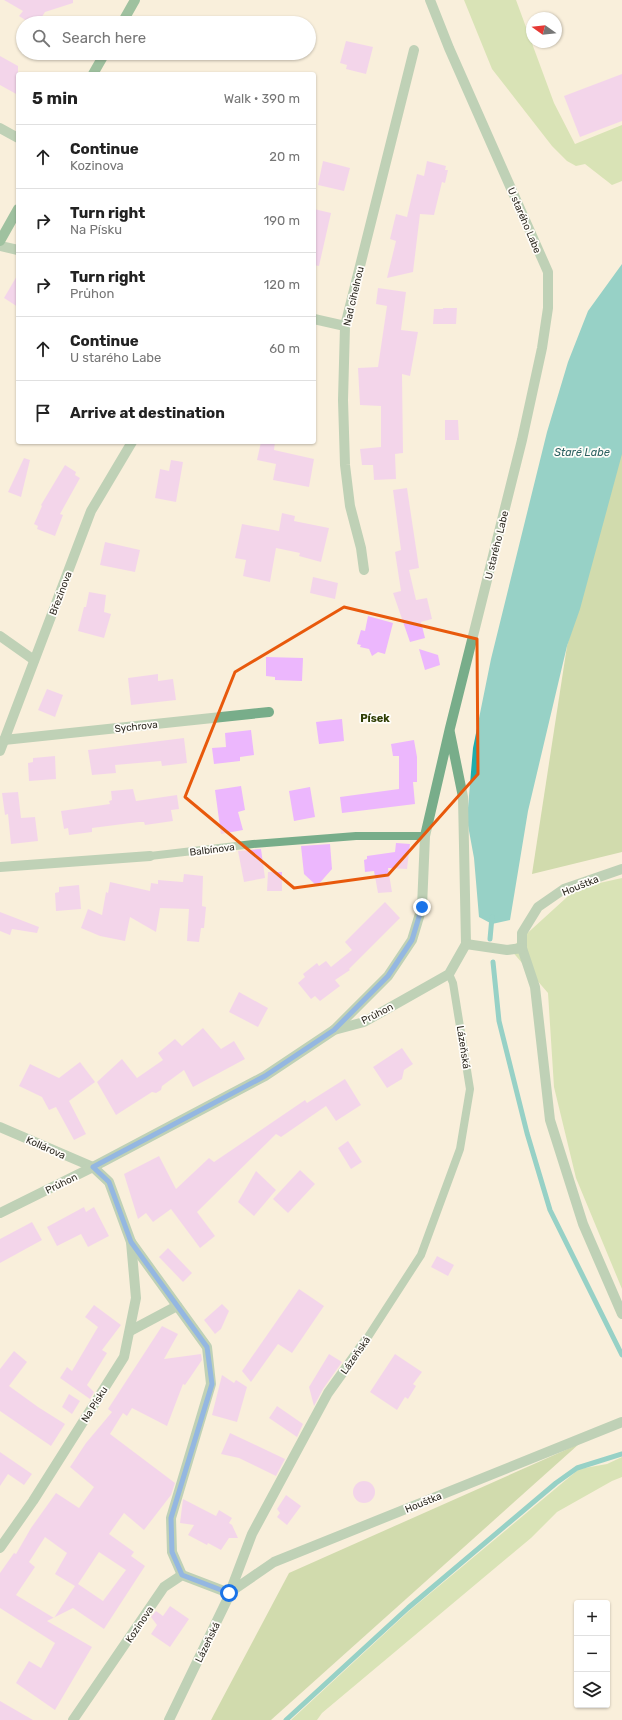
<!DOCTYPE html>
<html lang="en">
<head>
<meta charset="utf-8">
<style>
	body { margin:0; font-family:Rubik,sans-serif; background:#f2f2f2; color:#222 }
	.controls { position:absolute; right:12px; bottom:12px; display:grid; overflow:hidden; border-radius:4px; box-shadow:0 1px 3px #0004 }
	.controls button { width:36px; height:36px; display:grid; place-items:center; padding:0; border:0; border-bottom:1px solid #e0e0e0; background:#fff; color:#222; font:20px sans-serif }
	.compass { position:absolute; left:526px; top:12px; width:36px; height:36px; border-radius:50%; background:#fff; box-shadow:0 1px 3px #0004; rotate:285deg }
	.stop { position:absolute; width:12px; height:12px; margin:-9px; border:3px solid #1a73e8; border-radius:50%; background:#fff }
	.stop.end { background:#1a73e8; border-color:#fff; box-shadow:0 1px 4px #0008 }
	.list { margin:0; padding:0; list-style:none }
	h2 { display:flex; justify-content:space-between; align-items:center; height:52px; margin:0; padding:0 16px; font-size:17px }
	h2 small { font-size:13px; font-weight:400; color:#767676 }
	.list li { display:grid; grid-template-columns:26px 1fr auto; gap:12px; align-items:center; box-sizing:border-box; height:64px; padding:0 16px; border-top:1px solid #e0e0e0 }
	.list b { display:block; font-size:15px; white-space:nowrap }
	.list p { margin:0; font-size:13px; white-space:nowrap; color:#767676 }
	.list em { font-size:13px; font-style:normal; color:#767676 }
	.icon { flex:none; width:22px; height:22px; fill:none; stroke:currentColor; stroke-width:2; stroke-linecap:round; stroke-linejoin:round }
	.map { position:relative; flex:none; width:622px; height:1720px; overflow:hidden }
	.search { position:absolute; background:#fff; box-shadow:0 1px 3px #0004; left:16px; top:16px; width:300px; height:44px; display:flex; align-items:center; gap:10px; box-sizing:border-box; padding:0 14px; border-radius:22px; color:#767676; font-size:15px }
	.panel { position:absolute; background:#fff; box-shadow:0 1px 3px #0004; left:16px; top:72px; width:300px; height:372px; border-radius:4px }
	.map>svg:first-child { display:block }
	.green { fill:#b2d689 }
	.forest { fill:#9fc376 }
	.water { fill:#1fadad }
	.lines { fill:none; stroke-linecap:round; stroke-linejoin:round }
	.stream { stroke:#1fadad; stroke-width:5 }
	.building { fill:#ecb7fd; fill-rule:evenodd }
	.lane { stroke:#78ad8a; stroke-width:8 }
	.street { stroke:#78ad8a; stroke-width:10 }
	.secondary { stroke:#328b58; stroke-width:10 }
	.route { stroke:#1a73e8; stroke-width:5 }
	.marked { fill:none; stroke:#e8590c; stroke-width:3; stroke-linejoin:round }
	.labels { text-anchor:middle; stroke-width:3.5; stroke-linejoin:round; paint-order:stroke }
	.street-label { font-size:10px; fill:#2d2921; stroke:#fffdf9 }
	.water-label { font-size:11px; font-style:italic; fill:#2c6161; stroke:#fffdf9 }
	.neighbourhood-label { font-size:11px; font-weight:bold; fill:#2e3d03; stroke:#fffdf9 }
</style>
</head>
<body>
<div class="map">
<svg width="622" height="1720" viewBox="0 0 622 1720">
	<rect width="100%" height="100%" fill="#f9efdb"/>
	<g class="green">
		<polygon points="464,0 516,0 554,103 575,144 622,125 622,181 612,185 585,164 576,166 567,161 552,146 492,69"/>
		<polygon points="622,878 622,1289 576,1178 554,1087 548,993 510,949 577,888"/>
		<polygon points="622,1457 622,1477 612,1481 557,1512 531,1538 322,1713 317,1720 291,1720 409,1611 579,1469 607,1464"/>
	</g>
	<g class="forest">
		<polygon points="622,448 622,852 532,874 567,646"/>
		<polygon points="579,1444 271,1720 211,1720 289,1573"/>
	</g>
	<polygon class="water" points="622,264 622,454 580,609 567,646 528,811 510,920 492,924 479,917 474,858 467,820 473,748 491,659 547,432 568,362 588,311"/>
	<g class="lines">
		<g class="stream">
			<polyline points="490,939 492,917"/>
			<polyline points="493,962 499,1021 527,1133 550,1210 622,1355"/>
			<polyline points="286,1720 408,1608 556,1483 577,1468 622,1454"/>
		</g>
	</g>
	<g class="building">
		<polygon points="4,0 73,0 73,3 45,12 38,23 30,23 19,16 23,11"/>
		<polygon points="346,41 373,47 366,74 346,69 347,65 340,63"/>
		<polygon points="0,56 18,66 18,95 0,85"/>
		<polygon points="622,74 622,121 580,137 564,96"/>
		<polygon points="323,161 350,168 344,191 318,185"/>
		<polygon points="427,161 446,166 445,170 448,170 445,183 442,182 434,215 420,214 413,272 387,278 396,241 390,239 396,214 407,217 417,174 424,176"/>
		<polygon points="314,209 331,213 319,266 314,265"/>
		<polygon points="18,274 18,307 4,298"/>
		<polygon points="378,288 406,292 401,330 418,332 410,376 402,374 403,453 395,454 396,479 374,480 373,465 362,465 360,449 381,447 381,406 360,405 358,368 378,367 387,306 376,304"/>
		<polygon points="443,308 457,308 456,324 433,324 434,309 443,309"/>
		<polygon points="445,420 458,420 459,440 445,440"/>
		<polygon points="261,442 275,442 274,450 314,459 309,487 273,480 276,464 257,460"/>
		<polygon points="24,458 30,460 21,497 8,492"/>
		<polygon points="171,460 183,462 176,502 155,498 160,469 169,471"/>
		<polygon points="65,465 76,472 75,475 80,478 60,514 63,515 55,536 37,529 38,526 34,524 42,506 41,505"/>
		<polygon points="407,488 419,568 409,570 416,600 427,598 432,619 421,622 425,638 410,642 393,593 401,591 395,552 401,550 393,490"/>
		<polygon points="282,513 295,516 294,521 329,528 321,562 299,556 300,553 276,548 270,582 243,576 246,560 235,558 242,524 279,531"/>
		<polygon points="105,542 140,550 135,572 100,565"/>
		<polygon points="313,577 338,583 335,599 310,593"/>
		<polygon points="89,592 106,595 104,612 111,614 104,638 78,631 84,607 86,607"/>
		<polygon points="368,616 393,623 385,654 378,652 372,656 369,649 360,647 361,645 357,644 361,630 365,631"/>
		<polygon points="419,649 438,655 440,665 425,670"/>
		<polygon points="266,657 303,658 302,681 275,680 275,677 266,676"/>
		<polygon points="158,674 158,681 173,679 176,700 131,705 128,678"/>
		<polygon points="47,689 63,695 55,717 38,710"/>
		<polygon points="342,719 344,741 319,744 316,722"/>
		<polygon points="251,730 254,755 240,757 240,761 214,764 212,748 226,747 225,733"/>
		<polygon points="184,738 187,763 162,766 161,761 115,765 116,773 92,775 88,750"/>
		<polygon points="414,740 417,757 417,782 413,782 415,804 342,813 340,797 399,789 399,756 393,756 391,744"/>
		<polygon points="55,756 56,779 29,781 28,763 33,762 33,758"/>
		<polygon points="241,786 245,810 238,812 243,830 221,834 215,790"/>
		<polygon points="310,787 315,817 294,821 289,791"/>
		<polygon points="133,789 136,801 177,795 179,809 171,810 173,821 145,825 144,822 139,822 92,828 92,832 69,835 68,828 64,829 61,811 110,804 109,801 112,800 111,791"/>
		<polygon points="18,792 21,818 35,817 38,841 11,844 8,814 5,815 2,793"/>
		<polygon points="396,843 410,844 407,869 388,868 392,892 378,893 374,871 365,872 364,860 367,859 367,856 395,852"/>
		<polygon points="330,844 332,869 317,886 304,874 301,846"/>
		<polygon points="261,849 265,878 244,882 238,851"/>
		<polygon points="268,872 282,872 282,891 267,891"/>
		<polygon points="184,874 203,876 202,906 206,907 204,928 201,928 199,942 187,941 189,909 160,908 156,932 130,917 125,941 100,936 81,928 88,909 102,915 106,892 108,893 110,882 150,891 151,883 158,884 158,880 183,882"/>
		<polygon points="79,885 81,909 56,911 55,893 59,892 59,887"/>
		<polygon points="385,902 400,918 349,969 350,970 335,980 340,986 320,1001 315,996 311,999 298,983 305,977 303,974 317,963 319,966 326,961 331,967 352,950 345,942"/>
		<polygon points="0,912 39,927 37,933 12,929 10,935 0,931"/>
		<polygon points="239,992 268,1008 258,1027 229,1012"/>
		<polygon points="203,1028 221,1049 234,1041 245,1059 193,1087 184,1070 162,1086 161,1090 156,1093 152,1092 116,1115 97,1082 122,1059 137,1078 163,1060 158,1053 175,1039 182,1046"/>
		<polygon points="402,1048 413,1064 404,1070 402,1079 387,1088 373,1067"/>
		<polygon points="80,1062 95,1082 69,1101 86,1134 74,1140 56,1107 49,1110 42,1097 19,1086 30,1064 59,1078"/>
		<polygon points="345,1079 361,1105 336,1121 326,1106 281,1137 276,1134 197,1212 215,1236 200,1248 171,1209 153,1222 146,1213 138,1219 124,1174 159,1156 176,1189 209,1158 214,1162 305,1100 307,1103"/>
		<polygon points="348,1141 362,1162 351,1169 338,1148"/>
		<polygon points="300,1170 315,1184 288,1213 273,1199"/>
		<polygon points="256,1171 276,1190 254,1216 238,1202"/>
		<polygon points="84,1207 86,1212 94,1207 109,1236 88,1247 81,1234 57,1246 47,1227"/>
		<polygon points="32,1222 42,1240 0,1263 0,1239"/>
		<polygon points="168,1248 192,1273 183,1282 159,1257"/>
		<polygon points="437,1256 454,1265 448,1276 431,1267"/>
		<polygon points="299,1289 324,1306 292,1353 278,1344 251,1382 242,1371"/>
		<polygon points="222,1304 229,1311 221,1329 215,1334 204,1320"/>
		<polygon points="94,1305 121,1325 102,1350 107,1353 87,1385 94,1392 90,1399 60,1378 67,1367 72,1371 98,1327 85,1317"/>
		<path d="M162,1326L178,1334L164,1359L201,1354L202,1360L185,1385L183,1384L167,1426L132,1408L127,1416L123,1413L110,1434L175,1483L171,1495L144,1530L124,1513L109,1534L134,1552L131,1556L145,1566L104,1629L73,1608L47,1621L92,1647L55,1710L16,1683L29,1661L41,1668L55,1643L0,1608V1573L14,1553L16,1554L31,1528L56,1493L79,1508L94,1487L70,1467L86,1443L112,1412L108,1409ZM45,1537L67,1553L55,1574L75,1586L54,1618L16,1595L35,1567L29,1562ZM99,1552L126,1570L103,1601L78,1584Z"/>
		<polygon points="14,1351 27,1362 9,1386 38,1407 65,1424 51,1446 0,1411 0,1369"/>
		<polygon points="329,1354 342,1362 323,1389 314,1406 309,1387"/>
		<polygon points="395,1354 422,1372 413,1384 416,1386 408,1399 405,1397 397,1410 370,1392"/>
		<polygon points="222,1375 234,1383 236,1380 247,1387 237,1422 212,1415"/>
		<polygon points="69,1394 80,1401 72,1414 62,1407"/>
		<polygon points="277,1406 303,1424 297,1437 269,1418"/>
		<polygon points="230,1433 285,1459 276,1476 239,1458 221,1454"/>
		<polygon points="0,1452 32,1474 24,1485 8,1474 0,1486"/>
		<circle cx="364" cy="1492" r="11"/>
		<polygon points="286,1495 301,1506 287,1525 277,1517 280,1513 277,1509"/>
		<polygon points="183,1499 216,1516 219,1510 232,1518 229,1523 232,1525 238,1538 229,1538 221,1550 208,1543 207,1545 188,1535 194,1525 180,1523"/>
		<polygon points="170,1606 189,1619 170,1647 151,1634 157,1625 151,1617 156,1611 163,1616"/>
		<polygon points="0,1701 33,1720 0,1720"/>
	</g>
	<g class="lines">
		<g class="lane">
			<polyline points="150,856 253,844 356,836 425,836"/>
			<polyline points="366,1340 421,1255 460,1149 470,1089 453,983 449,974"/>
		</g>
		<g class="street">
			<polyline points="0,128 18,138"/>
			<polyline points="0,246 18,250"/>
			<polyline points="314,319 345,326"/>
			<polyline points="364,570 361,548 350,506 345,465 343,400 345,326 414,50"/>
			<polyline points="0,636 34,660"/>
			<polyline points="450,733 463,797 466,944"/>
			<polyline points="4,740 269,712"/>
			<polyline points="0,751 91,511 132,442"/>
			<polyline points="0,867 150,856"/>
			<polyline points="622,869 564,889 538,907 522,933 522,948 535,987 550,1120 583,1224 622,1314"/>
			<polyline points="466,944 507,950 522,948"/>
			<polyline points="334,1030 388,976 412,940 422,907 425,836 450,728 522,440 542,348 548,308 548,272 449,48 430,0"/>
			<polyline points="0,1127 93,1167 109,1182 131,1242 136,1298 124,1357 33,1501 0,1548"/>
			<polyline points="0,1213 93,1167 265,1076 334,1030 364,1022 449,974 466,944"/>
			<polyline points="131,1242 207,1347 211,1384 171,1518 172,1552 182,1575"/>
			<polyline points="130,1331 177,1306"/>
			<polyline points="229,1593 274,1562 622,1422"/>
			<polyline points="73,1720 164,1587 182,1575 229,1593"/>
			<polyline points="169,1720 227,1600 252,1534 328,1393 366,1340"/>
		</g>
		<g class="secondary">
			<polyline points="122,23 135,0"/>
			<polyline points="93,74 105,53"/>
			<polyline points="0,241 18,209"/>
		</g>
	</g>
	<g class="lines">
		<polyline class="route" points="229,1593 182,1575 172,1552 171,1518 212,1384 207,1347 131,1242 109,1182 93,1167 265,1076 334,1030 388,976 412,940 422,907"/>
	</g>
	<path d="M0 0H622V1720H0ZM344,607L477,639L478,774L388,875L294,888L185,797L235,672Z" fill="#f9efdb" fill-opacity=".55" fill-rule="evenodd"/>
	<path class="marked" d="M344,607L477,639L478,774L388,875L294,888L185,797L235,672Z"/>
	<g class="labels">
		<g class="street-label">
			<text transform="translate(525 220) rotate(67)" y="4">U starého Labe</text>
			<text transform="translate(353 296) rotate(-77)" y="4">Nad cihelnou</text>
			<text transform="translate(496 545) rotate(-76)" y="4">U starého Labe</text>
			<text transform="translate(60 593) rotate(-69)" y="4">Březinova</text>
			<text transform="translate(136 726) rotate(-6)" y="4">Sychrova</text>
			<text transform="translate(212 849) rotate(-7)" y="4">Balbínova</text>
			<text transform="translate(580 885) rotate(-22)" y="4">Houštka</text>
			<text transform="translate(377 1013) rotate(-27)" y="4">Průhon</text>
			<text transform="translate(464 1047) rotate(81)" y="4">Lázeňská</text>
			<text transform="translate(46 1147) rotate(24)" y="4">Kollárova</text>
			<text transform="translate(61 1183) rotate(-26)" y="4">Průhon</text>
			<text transform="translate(355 1355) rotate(-55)" y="4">Lázeňská</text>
			<text transform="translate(94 1404) rotate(-58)" y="4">Na Písku</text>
			<text transform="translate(423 1502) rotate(-22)" y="4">Houštka</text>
			<text transform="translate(139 1624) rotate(-56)" y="4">Kozinova</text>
			<text transform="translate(207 1642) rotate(-64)" y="4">Lázeňská</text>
		</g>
		<g class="water-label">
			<text x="582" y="456">Staré Labe</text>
		</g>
		<g class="neighbourhood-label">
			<text x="375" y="722">Písek</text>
		</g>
	</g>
</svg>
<div class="controls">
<button>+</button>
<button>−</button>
<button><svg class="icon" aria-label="layers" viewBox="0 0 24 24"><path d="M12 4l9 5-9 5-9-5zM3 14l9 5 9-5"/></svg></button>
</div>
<svg class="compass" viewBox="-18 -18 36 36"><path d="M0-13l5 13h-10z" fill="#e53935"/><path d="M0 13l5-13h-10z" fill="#767676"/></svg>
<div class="stop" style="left:229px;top:1593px"></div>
<div class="stop end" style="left:422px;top:907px"></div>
<div class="search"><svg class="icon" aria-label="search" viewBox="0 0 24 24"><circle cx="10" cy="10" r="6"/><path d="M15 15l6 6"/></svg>Search here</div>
<section class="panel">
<h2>5 min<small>Walk · 390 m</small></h2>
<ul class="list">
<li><svg class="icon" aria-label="ahead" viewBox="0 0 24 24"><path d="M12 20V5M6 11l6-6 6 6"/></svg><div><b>Continue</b><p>Kozinova</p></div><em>20 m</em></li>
<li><svg class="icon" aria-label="right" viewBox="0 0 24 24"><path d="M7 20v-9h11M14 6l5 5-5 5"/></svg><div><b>Turn right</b><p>Na Písku</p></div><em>190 m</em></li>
<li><svg class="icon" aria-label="right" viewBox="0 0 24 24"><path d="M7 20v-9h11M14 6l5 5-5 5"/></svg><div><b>Turn right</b><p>Průhon</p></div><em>120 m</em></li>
<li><svg class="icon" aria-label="ahead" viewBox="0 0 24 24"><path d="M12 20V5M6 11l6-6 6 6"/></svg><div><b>Continue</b><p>U starého Labe</p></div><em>60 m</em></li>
<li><svg class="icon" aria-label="arrive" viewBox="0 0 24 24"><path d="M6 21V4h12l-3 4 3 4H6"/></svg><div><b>Arrive at destination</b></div></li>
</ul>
</section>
</div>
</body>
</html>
